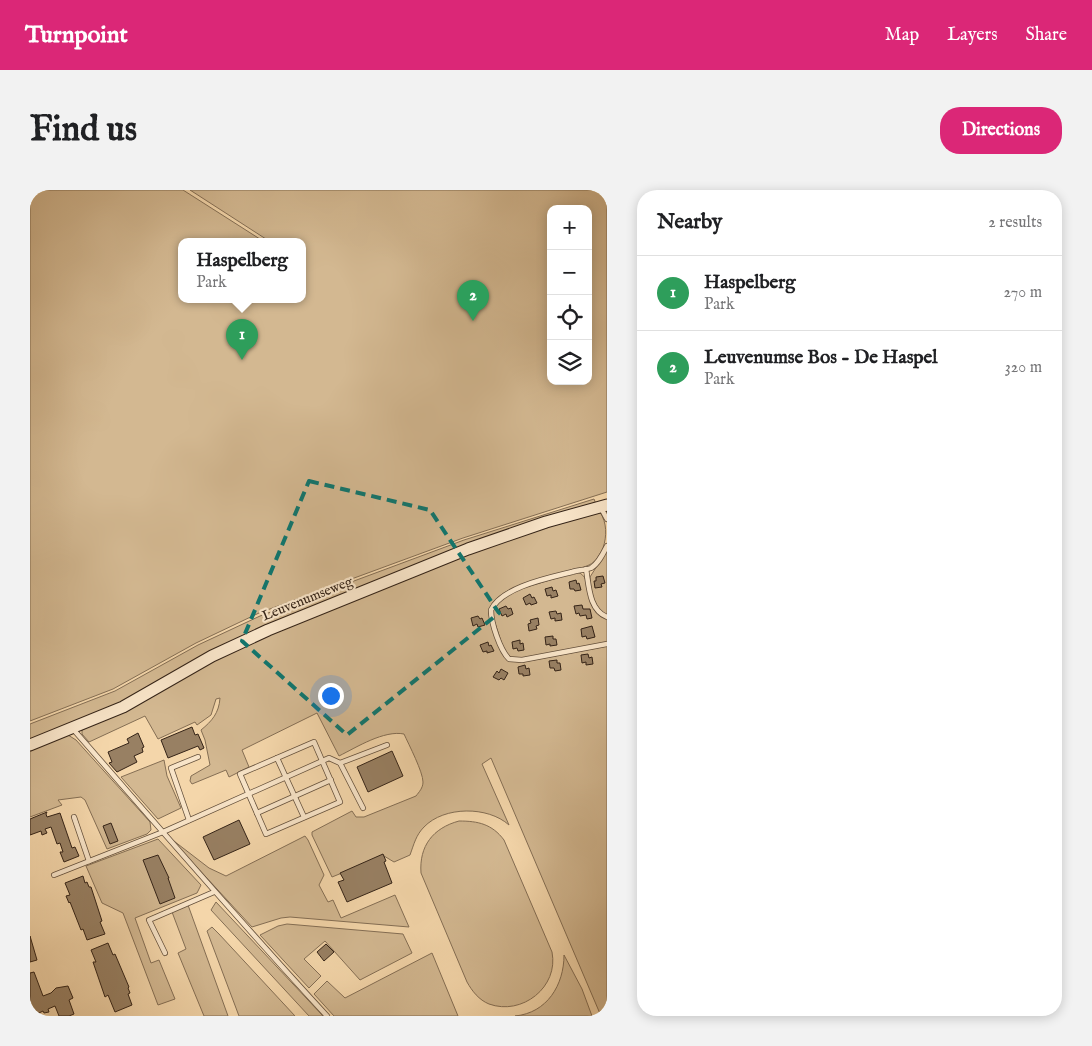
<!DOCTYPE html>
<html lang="en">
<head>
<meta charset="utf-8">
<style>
	body { margin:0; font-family:"IM FELL English",serif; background:#f2f2f2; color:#202124 }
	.controls { position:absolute; right:15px; top:15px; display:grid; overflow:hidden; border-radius:10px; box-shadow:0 2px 12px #0003 }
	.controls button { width:45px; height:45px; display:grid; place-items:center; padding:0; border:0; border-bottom:1px solid #e0e0e0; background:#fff; color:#202124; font:25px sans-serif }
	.you { position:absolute; left:300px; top:505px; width:18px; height:18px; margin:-12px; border:4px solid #fff; border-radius:50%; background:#1a73e8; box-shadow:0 0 0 8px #1a73e833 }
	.badge { display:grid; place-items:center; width:32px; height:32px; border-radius:50%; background:#db2777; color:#fff; font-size:16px; font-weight:700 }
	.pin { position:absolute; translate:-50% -41px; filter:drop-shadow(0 1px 2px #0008) }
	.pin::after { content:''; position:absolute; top:26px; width:18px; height:15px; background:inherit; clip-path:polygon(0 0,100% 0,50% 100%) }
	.popup { position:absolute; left:148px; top:48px; width:128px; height:65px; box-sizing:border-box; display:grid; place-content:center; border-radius:10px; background:#fff; filter:drop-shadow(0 1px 4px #0005); font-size:16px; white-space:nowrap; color:#757577 }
	.popup b { font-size:19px; color:#202124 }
	.popup::after { content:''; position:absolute; left:50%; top:100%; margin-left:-10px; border:10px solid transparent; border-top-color:#fff }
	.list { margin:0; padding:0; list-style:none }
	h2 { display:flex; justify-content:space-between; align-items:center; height:65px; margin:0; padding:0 20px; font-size:21px }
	h2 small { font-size:16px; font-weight:400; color:#757577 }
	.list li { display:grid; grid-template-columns:32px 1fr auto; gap:15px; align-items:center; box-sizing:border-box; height:75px; padding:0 20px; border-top:1px solid #e0e0e0 }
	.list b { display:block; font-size:19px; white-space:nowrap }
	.list p { margin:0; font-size:16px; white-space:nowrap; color:#757577 }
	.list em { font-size:16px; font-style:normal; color:#757577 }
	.icon { flex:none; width:28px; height:28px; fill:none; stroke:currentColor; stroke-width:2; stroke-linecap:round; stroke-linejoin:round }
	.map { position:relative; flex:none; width:577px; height:826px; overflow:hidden; border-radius:20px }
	header { display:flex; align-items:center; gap:30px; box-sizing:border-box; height:70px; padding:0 25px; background:#db2777; color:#fff }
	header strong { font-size:24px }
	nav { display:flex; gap:28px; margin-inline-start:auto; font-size:18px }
	.intro { display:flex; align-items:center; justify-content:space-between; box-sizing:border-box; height:120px; padding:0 30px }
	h1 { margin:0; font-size:35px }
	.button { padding:12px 22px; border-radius:20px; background:#db2777; color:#fff; font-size:18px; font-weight:700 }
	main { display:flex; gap:30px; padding:0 30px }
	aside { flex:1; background:#fff; border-radius:20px; box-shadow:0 2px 12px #0003 }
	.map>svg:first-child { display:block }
	.green { fill:#d3b891; stroke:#846e54; fill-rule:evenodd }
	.building { fill:#988063; stroke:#342317 }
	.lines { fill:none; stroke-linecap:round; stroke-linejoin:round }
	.lane-casing { stroke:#64503c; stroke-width:6 }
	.secondary-casing { stroke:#342317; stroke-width:13 }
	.lane { stroke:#f8e4c8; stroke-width:4.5 }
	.secondary { stroke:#f8e4c8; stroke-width:11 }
	.marked { fill:none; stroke:#0f766e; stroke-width:4; stroke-dasharray:10 6; stroke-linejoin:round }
	.labels { text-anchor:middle; stroke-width:4.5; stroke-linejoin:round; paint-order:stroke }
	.street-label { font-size:14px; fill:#342317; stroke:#f8e4c8 }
</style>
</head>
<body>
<header>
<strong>Turnpoint</strong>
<nav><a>Map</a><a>Layers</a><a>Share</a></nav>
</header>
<div class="intro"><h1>Find us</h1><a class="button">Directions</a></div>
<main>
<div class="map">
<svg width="577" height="826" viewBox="0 0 577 826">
	<rect width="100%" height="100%" fill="#f4d6aa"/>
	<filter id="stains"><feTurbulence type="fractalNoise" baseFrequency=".004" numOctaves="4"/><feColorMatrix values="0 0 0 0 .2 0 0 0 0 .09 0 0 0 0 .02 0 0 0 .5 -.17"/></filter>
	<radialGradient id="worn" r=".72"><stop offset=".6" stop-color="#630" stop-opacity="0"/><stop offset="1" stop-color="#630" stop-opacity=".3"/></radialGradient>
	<g class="green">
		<path d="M0,0H153L233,51H152V109H272V51H239L160,0H577V302L433,348L229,423L166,453L83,499L0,531ZM521,19H558V191H521Z"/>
		<polygon points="564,309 566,314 436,356 90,513 0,551 0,534 85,501 168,455 230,426 434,350"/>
		<path d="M570,322C577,333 577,346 573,358C570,364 566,372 559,375C538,385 461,393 459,422C459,427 461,432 462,436C466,448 469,462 478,471L493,472L577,456V826H571L461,568L452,574L479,635C458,616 414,616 394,637C386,645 384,654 380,665L364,672L354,666L302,687L282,645V642L322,621L326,627H334L386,606C389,602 393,598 393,592C393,582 379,555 374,544C354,540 327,557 309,566L287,523L212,560L219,577L199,587L196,580L162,594L160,591L161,586L180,575L175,550L171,540C182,531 189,523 190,508L186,509L181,525L167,535L165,532L128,549L115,526L59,552L52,544V540L205,459L449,359L497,342Z"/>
		<path d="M577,360V425C563,417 561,402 560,387Z"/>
		<path d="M547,382C566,387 551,422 577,429V453L492,468H481L474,460L462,424L464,415L486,400Z"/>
		<polygon points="38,545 46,550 120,632 121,640 117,644 77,659 55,610 51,607 28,610 32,615 0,627 0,559"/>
		<polygon points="134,570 137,586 151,618 128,629 91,587"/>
		<path d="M429,631C448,631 462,634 474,650L522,762C529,797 492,826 459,814C449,810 442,801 437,792L391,683C389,656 403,638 429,631Z"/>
		<polygon points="275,646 278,650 294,685 289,695 298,712 303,710 311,728 365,705 379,737 260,727 251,728 222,737 140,648 179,678 196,686"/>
		<polygon points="128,649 171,695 167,703 105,728 121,773 129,770 145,809 128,815 93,723 72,713 56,676"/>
		<polygon points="186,712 293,826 279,826 181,720"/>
		<polygon points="158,715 198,826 174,826 148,763 156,759 142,722"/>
		<polygon points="257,734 373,744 382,763 330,790 295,751 274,769 291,786 279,798 230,745 248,736"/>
		<polygon points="182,737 189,744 265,826 209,826 177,741"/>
		<polygon points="402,763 428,826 304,826 284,804 297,791 315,808"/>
		<path d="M534,765L552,799L562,826H485C517,823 534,795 534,765Z"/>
	</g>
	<g class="building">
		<polygon points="573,386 575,393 571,394 572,397 565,398 564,391 566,391 566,387"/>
		<polygon points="546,390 547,394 549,393 551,400 545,401 544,399 540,399 539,392"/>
		<polygon points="522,397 523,401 526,400 528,406 521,408 521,405 517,406 515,399"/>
		<polygon points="500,404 502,408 504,407 507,413 501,415 500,413 496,415 493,408"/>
		<polygon points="552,415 553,419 560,419 562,428 557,429 556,425 550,426 549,423 546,424 544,416"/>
		<polygon points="476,416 478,419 481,418 483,424 477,427 476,424 472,426 469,419"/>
		<polygon points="526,421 527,424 531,423 532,430 525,431 525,428 521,429 519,422"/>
		<polygon points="448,426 450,429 452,428 455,435 448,437 447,434 443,436 441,428"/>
		<polygon points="508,428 509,435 506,436 507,439 499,441 498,434 501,433 500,430"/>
		<polygon points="562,436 565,447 557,449 556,446 552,447 551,439"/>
		<polygon points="523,446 523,449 526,449 527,455 520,456 520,454 516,455 515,447"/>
		<polygon points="490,450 490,454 493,453 494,460 488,461 487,458 483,459 482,452"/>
		<polygon points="458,452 459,456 461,455 464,461 457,463 457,461 453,462 450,455"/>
		<polygon points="558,464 559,468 562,467 563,474 556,475 556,472 552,473 551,465"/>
		<polygon points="527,470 527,473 530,473 531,480 525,481 524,478 520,478 519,471"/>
		<polygon points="495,475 496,479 499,478 500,485 493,486 493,484 489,484 488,477"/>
		<polygon points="471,479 478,483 474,490 471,488 469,490 463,487 467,481 469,483"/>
		<polygon points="162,537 165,545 168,544 174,558 170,560 168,556 138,568 131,550"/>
		<polygon points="108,543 114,557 112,558 113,562 104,566 107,572 87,582 79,573 82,572 78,562 99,553 97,549"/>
		<polygon points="362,561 373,586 338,602 327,577"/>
		<polygon points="17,622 16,624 17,627 30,623 42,658 45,657 49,666 34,672 30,662 33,662 30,653 27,654 21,637 15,639 17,643 12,645 11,641 0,645 0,629"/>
		<polygon points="209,630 220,654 184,670 173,647"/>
		<polygon points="81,633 88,651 80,654 73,636"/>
		<polygon points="353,664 356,671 354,672 362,693 317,712 308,692 314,690 310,683"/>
		<polygon points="128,665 139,688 138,688 145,708 130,714 113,670"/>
		<polygon points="53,686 55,693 57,692 59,697 61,697 72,731 70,732 75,744 57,750 53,739 51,740 40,712 39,713 36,706 40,705 35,693"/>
		<polygon points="0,746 7,770 0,772"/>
		<polygon points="78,753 83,765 85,764 99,797 98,798 100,803 98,804 102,815 85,822 78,805 75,807 63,772 66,772 61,760"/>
		<polygon points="296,754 304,762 294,771 287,762"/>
		<polygon points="4,782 13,806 21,803 26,798 38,796 43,808 39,810 44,824 39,826 29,826 25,816 18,819 19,822 14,823 13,821 7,824 8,826 0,826 0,783"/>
	</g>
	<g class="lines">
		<defs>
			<g id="lane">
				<polyline points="571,318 577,329"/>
				<path d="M577,356C573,364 568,374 561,378C556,380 548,380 542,382C518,388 472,397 461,420C461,433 470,460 479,469L492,470L577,454"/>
				<path d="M556,379C559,396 559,420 577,427"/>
				<path d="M43,539C127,635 210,732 297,826"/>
				<polygon points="284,552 310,612 236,644 210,584"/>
				<polyline points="247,568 274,627"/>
				<polyline points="310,573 357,555"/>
				<polyline points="227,623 301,590"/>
				<polyline points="44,627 59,671"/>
				<polyline points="159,630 141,578 168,567"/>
				<polyline points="24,685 133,642 299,568 310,573 333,618"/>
				<polyline points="135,763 119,730 184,702"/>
			</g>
			<polyline id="secondary" points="0,555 93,517 182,466 238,440 438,359 516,332 577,315"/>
		</defs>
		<use href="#lane" class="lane-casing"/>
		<use href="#secondary" class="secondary-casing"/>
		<use href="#lane" class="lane"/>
		<use href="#secondary" class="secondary"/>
	</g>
	<path class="marked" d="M279,291L400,320L469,423L317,545L212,451Z"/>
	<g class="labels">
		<g class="street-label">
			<text transform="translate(277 408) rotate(-22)" y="5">Leuvenumseweg</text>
		</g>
	</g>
	<rect width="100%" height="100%" filter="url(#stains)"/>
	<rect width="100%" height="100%" fill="url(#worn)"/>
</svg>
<div class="controls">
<button>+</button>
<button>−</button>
<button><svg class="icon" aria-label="locate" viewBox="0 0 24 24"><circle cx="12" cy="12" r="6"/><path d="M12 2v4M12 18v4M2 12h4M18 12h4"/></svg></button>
<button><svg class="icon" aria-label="layers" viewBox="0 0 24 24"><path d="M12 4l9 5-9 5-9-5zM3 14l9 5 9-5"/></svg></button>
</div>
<div class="you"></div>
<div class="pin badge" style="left:212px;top:170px;background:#2e9e5b">1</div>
<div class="popup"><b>Haspelberg</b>Park</div>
<div class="pin badge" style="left:443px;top:131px;background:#2e9e5b">2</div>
</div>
<aside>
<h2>Nearby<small>2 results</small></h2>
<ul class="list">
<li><span class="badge" style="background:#2e9e5b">1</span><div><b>Haspelberg</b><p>Park</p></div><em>270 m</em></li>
<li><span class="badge" style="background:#2e9e5b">2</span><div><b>Leuvenumse Bos - De Haspel</b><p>Park</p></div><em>320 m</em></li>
</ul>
</aside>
</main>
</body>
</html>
